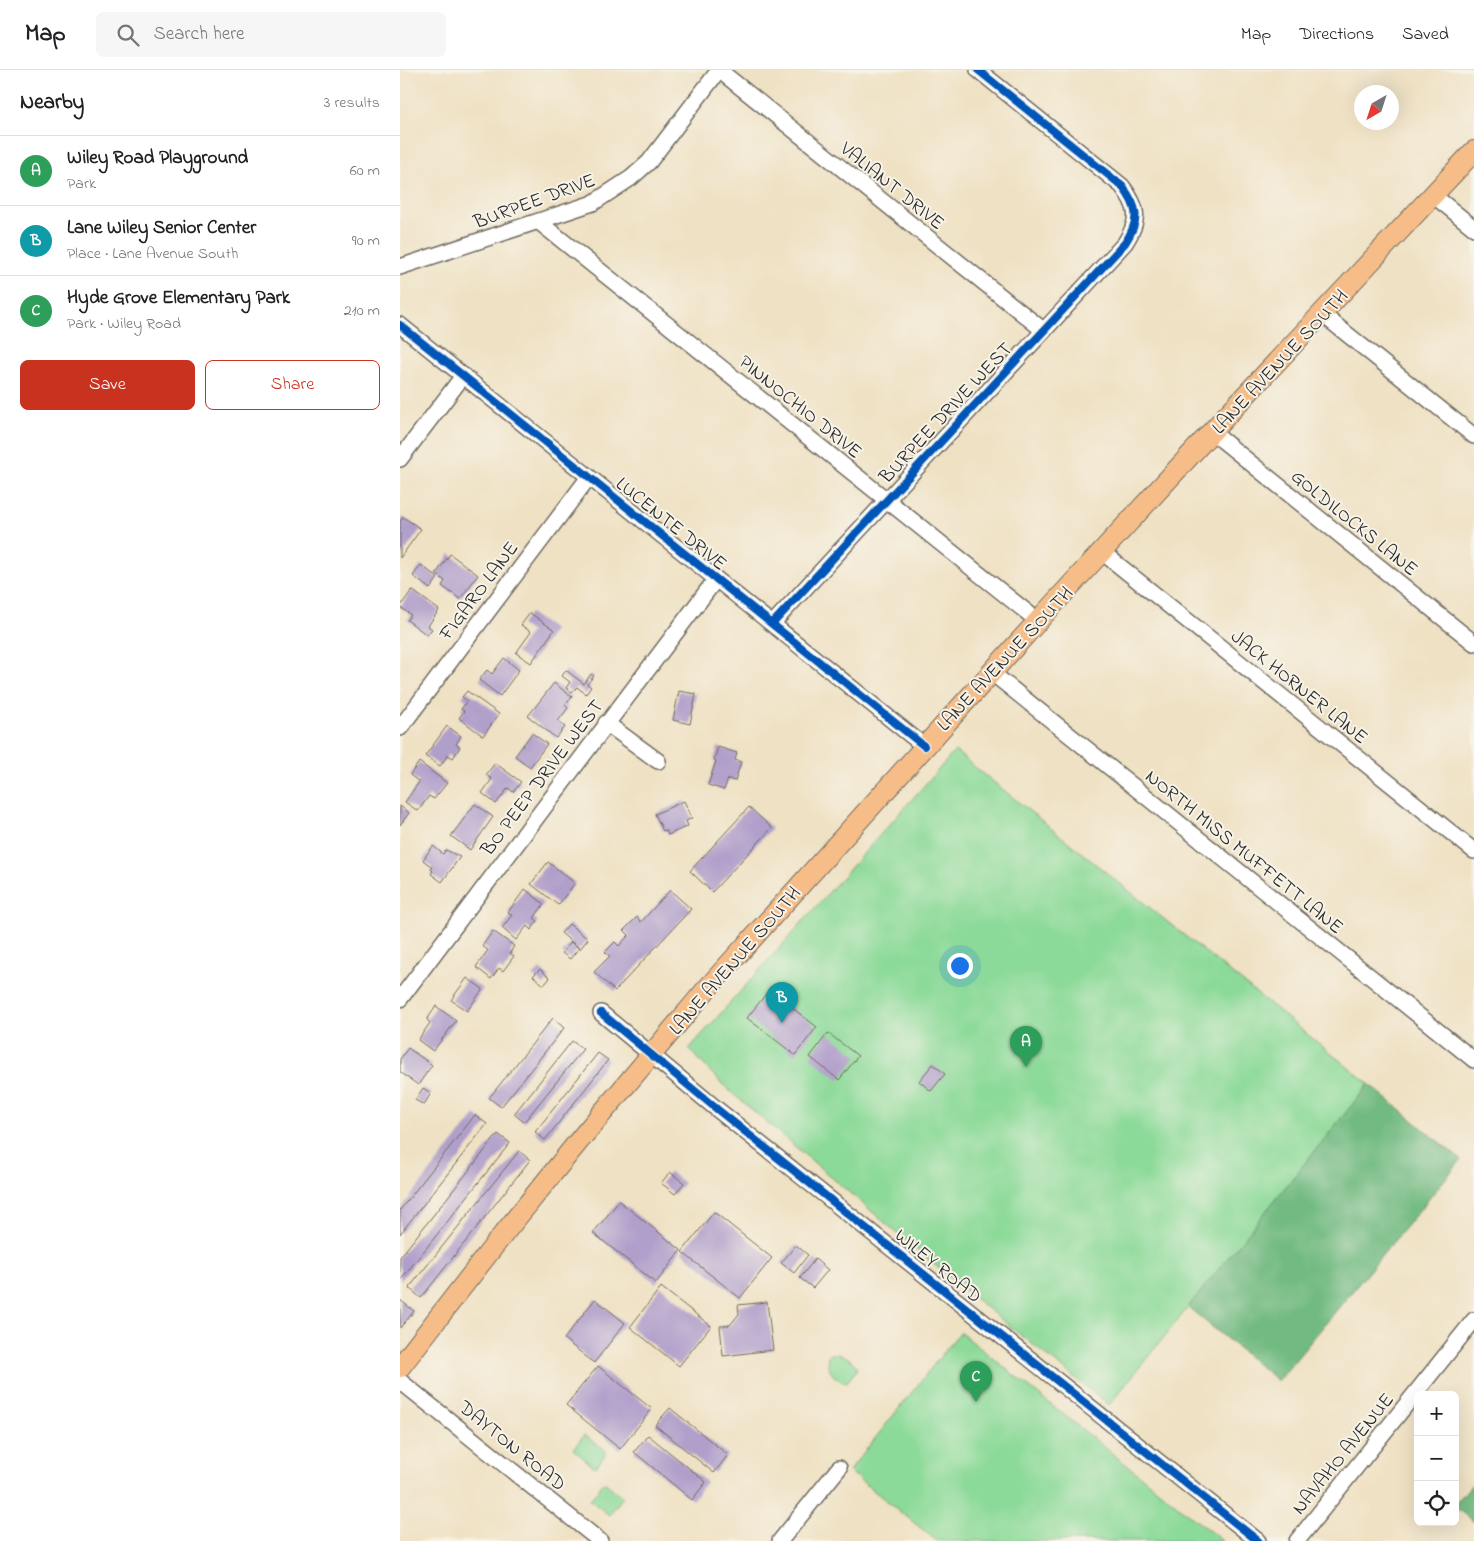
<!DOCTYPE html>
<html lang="en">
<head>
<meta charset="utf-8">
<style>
	body { margin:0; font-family:"Indie Flower",sans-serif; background:#f6f6f6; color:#202124 }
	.controls { position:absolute; right:15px; bottom:15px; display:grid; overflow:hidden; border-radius:8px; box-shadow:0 5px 20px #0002 }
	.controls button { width:45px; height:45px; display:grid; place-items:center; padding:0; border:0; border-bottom:1px solid #e0e0e0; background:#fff; color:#202124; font:25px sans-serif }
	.compass { position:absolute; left:954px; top:15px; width:45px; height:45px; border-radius:50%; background:#fff; box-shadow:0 5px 20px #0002; rotate:219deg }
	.you { position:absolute; left:559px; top:895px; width:18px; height:18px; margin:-12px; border:4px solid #fff; border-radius:50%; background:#1a73e8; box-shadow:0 0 0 8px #1a73e833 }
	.badge { display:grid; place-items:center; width:32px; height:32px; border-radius:50%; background:#c8321e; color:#fff; font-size:16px; font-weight:700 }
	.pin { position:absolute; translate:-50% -41px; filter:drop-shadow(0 1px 2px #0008) }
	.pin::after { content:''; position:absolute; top:26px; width:18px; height:15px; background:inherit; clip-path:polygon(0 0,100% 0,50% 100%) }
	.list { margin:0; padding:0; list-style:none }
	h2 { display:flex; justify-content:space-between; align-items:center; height:65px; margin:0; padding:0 20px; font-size:21px }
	h2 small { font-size:16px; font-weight:400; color:#757577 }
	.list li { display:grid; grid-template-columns:32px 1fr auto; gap:15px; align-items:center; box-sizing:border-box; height:70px; padding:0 20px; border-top:1px solid #e0e0e0 }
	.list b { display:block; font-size:19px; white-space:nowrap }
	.list p { margin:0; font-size:16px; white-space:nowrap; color:#757577 }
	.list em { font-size:16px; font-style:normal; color:#757577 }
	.actions { display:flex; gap:10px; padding:15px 20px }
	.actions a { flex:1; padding:11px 0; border:1px solid #c8321e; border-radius:8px; text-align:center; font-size:18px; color:#c8321e }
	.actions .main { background:#c8321e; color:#fff }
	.icon { flex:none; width:28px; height:28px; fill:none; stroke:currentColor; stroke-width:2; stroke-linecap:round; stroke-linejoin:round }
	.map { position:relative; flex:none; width:1074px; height:1471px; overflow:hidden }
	header { display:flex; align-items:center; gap:30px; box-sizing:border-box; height:70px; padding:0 25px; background:#fff; border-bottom:1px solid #e0e0e0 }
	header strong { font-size:24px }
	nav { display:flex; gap:28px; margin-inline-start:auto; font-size:18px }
	.search { width:350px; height:45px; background:#f6f6f6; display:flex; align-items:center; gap:12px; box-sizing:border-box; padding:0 18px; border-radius:8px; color:#757577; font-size:19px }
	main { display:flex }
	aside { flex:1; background:#fff }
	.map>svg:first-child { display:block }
	.green { fill:#8cda99; stroke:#5c8262 }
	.forest { fill:#71ba81; stroke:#4e7256 }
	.building { fill:#b09fca }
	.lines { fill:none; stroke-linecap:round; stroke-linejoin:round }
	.minor-casing { stroke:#706b60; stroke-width:18 }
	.major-casing { stroke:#706b60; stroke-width:22 }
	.minor { stroke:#fff; stroke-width:15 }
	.major { stroke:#f7bd88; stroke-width:20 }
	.cycleway-casing { stroke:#f7f3e8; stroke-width:11 }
	.cycleway { stroke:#0057b8; stroke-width:8 }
	.labels { text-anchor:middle; stroke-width:4; stroke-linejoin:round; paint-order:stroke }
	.street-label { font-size:20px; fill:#2b2b2b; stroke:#f7f3e8 }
</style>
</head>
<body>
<header>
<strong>Map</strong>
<div class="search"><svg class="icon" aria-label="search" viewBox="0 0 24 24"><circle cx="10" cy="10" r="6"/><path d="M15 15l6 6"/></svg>Search here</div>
<nav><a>Map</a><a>Directions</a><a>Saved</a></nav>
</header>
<main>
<aside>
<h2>Nearby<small>3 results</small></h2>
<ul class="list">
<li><span class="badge" style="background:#2e9e5b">A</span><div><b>Wiley Road Playground</b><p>Park</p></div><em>60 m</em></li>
<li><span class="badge" style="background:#0f9aa8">B</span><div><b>Lane Wiley Senior Center</b><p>Place · Lane Avenue South</p></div><em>90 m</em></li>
<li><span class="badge" style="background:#2e9e5b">C</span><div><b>Hyde Grove Elementary Park</b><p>Park · Wiley Road</p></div><em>210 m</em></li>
</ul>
<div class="actions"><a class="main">Save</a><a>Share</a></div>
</aside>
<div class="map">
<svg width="1074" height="1471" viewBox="0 0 1074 1471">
	<rect width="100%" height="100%" fill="#f7f3e8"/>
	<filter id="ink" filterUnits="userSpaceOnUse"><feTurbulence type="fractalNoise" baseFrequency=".02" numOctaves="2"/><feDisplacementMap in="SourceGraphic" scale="10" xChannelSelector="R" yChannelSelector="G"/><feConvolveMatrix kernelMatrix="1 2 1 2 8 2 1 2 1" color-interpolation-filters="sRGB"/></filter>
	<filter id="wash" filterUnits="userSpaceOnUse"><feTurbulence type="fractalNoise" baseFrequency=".0096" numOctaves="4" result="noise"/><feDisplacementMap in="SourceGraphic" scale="20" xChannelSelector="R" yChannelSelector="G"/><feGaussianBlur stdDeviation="1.12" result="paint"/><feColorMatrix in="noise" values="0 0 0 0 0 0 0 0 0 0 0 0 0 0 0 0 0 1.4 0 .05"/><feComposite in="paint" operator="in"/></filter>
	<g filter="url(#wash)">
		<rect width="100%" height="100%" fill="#efe1c3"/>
		<g class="green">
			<polygon points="555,681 969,1014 709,1335 569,1224 325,1017 289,979"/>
			<polygon points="560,1262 822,1471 537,1471 449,1401"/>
			<path d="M431,1284C443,1284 450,1287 457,1297L456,1301L447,1312C434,1311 426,1298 428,1287Z"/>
			<polygon points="184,1365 204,1379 206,1383 197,1396 193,1396 173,1379"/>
			<polygon points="204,1412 223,1427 209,1445 190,1430"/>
		</g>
		<g class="forest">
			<polygon points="969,1014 1061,1090 878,1311 788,1237"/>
			<polygon points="1074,1412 1074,1452 1055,1437 1055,1434"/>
		</g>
		<g id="blocks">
			<g class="building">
				<polygon points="3,447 21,459 0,488 0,452"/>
				<polygon points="50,484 78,505 60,529 42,516 45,511 36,504"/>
				<polygon points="21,495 38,508 30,519 13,506"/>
				<polygon points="12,520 39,540 28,556 32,559 27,565 7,550 11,545 0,537"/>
				<polygon points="130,543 154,560 131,593 116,583 131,562 121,555"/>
				<polygon points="104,588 119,600 100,626 79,610 87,600 92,604"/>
				<polygon points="166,600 184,614 191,604 194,606 187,614 191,617 186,624 177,617 172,622 166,618 170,612 162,606"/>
				<polygon points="154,613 172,627 165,635 168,638 158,651 165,657 156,668 128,646"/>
				<polygon points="67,621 99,644 83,666 59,648 64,641 61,639 67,631 62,627"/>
				<polygon points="279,621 296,624 290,654 273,650"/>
				<polygon points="47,656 61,666 56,674 60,677 53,688 48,685 40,696 25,686"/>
				<polygon points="132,663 147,674 130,697 115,686"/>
				<polygon points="318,677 337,683 335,690 341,692 335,711 328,709 324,720 308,715 316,691 314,690"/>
				<polygon points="19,692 47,713 34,729 29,726 18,741 5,732 19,712 10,705"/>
				<polygon points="95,693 121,712 113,722 108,718 96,734 82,723 92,709 86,705"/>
				<polygon points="284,731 292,748 286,751 288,756 268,765 266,760 263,761 255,744"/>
				<polygon points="75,734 93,747 70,780 51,766"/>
				<polygon points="0,736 9,743 0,755"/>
				<polygon points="349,737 372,758 312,822 290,801"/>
				<polygon points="33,776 43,784 46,780 60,787 42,812 31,804 33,801 31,799 32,797 23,790"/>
				<polygon points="148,792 175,813 158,835 131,814"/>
				<polygon points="125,819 144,834 134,848 138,851 131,860 127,856 116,870 102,858 112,845 108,842"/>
				<polygon points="270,820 291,839 215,921 194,902 210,886 205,882 215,872 219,876 229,865 224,860 237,847 241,852"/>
				<polygon points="169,854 188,869 180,879 161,863"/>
				<polygon points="93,861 114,876 110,883 114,886 103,901 99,898 91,909 76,897 88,880 82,876"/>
				<polygon points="171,872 179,878 170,889 162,883"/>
				<polygon points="140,899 150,908 144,915 133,906"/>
				<polygon points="67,908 83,919 67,941 51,930"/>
				<polygon points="369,920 417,957 395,985 347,948"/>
				<polygon points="36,936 56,951 33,981 18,970 30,953 27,950"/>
				<polygon points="153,948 164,958 101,1037 89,1028"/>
				<polygon points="428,963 458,986 439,1010 410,987"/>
				<polygon points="172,971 183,979 124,1052 114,1044"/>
				<polygon points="8,978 32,995 18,1015 0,1002 0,989"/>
				<polygon points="198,983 208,990 145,1070 135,1062"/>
				<polygon points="533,994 545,1004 531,1021 519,1011"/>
				<polygon points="23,1018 31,1023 24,1035 15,1030"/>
				<polygon points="75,1045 87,1054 0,1164 0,1140"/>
				<polygon points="98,1064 110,1073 0,1211 0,1187"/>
				<polygon points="119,1081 130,1090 21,1228 9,1218"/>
				<polygon points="270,1102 284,1113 275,1124 261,1113"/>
				<polygon points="219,1131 281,1180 256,1213 193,1163"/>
				<polygon points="314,1142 372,1188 340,1228 282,1182"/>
				<polygon points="396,1175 408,1185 394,1203 381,1193"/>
				<polygon points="415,1189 428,1200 413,1218 400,1208"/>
				<polygon points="261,1217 311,1256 279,1296 230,1257"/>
				<polygon points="195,1229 225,1253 194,1293 164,1269"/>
				<polygon points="0,1230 14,1241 0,1258"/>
				<polygon points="367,1232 373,1280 323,1286 320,1256 330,1255 339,1244 338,1235"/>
				<polygon points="198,1296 252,1339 220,1379 166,1335"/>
				<polygon points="270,1338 328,1385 314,1403 255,1355"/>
				<polygon points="248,1365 306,1412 292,1430 234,1382"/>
			</g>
		</g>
	</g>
	<g filter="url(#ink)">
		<use href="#blocks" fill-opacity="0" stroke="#706b60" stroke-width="1"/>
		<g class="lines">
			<defs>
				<g id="minor">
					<polyline points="319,0 643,260"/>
					<polyline points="1033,125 1074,158"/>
					<polyline points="139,152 638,551"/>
					<polyline points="0,197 193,133 231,108 249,92 319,0"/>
					<polyline points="922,244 1074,366"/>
					<polyline points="0,255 524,676"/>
					<polyline points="812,362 1074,573"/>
					<polyline points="0,389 63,306"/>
					<polyline points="702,482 1074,781"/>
					<path d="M373,553L725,173C740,150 739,138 722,116L578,0"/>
					<polyline points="591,602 1074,990"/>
					<polyline points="206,653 258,691"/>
					<polyline points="0,658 189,407"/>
					<polyline points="0,929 316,509"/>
					<polyline points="201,943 318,1040 858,1471"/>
					<polyline points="0,1311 200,1471"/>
					<polyline points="380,1471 439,1398"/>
					<polyline points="897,1471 1074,1250"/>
				</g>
				<polyline id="major" points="0,1297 97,1172 182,1067 305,921 638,551 828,344 1074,81"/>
			</defs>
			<use href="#minor" class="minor-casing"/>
			<use href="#major" class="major-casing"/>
			<use href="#minor" class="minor"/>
			<use href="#major" class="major"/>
			<defs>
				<g id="cycleway">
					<polyline points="0,255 524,676"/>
					<path d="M373,553L725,173C740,150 739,138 722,116L578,0"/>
					<polyline points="201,943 318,1040 858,1471"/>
				</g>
			</defs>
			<use href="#cycleway" class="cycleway-casing"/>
			<use href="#cycleway" class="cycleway"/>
		</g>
	</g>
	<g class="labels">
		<g class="street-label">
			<text transform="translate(493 115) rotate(39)" y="7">VALIANT DRIVE</text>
			<text transform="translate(134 130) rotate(-20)" y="7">BURPEE DRIVE</text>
			<text transform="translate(879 291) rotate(-47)" y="7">LANE AVENUE SOUTH</text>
			<text transform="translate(401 336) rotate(39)" y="7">PINNOCHIO DRIVE</text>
			<text transform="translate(545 342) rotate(-47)" y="7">BURPEE DRIVE WEST</text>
			<text transform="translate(955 452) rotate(39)" y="7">GOLDILOCKS LANE</text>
			<text transform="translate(272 453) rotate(39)" y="7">LUCENTE DRIVE</text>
			<text transform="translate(78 520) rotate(-53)" y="7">FIGARO LANE</text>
			<text transform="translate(604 588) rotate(-47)" y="7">LANE AVENUE SOUTH</text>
			<text transform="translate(900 616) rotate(39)" y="7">JACK HORNER LANE</text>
			<text transform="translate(141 707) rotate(-53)" y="7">BO PEEP DRIVE WEST</text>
			<text transform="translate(845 781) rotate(39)" y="7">NORTH MISS MUFFETT LANE</text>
			<text transform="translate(334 890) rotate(-49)" y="7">LANE AVENUE SOUTH</text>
			<text transform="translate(539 1195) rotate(39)" y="7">WILEY ROAD</text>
			<text transform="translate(113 1375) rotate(39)" y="7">DAYTON ROAD</text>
			<text transform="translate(942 1383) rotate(-51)" y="7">NAVAHO AVENUE</text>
		</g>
	</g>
</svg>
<div class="controls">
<button>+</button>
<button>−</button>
<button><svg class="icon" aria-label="locate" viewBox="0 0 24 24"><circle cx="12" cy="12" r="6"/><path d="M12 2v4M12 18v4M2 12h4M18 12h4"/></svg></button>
</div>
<svg class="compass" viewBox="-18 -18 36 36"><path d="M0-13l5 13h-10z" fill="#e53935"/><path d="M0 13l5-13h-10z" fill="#757577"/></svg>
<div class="you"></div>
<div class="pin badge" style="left:626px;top:997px;background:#2e9e5b">A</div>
<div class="pin badge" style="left:382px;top:953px;background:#0f9aa8">B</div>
<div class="pin badge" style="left:576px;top:1332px;background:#2e9e5b">C</div>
</div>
</main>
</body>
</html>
